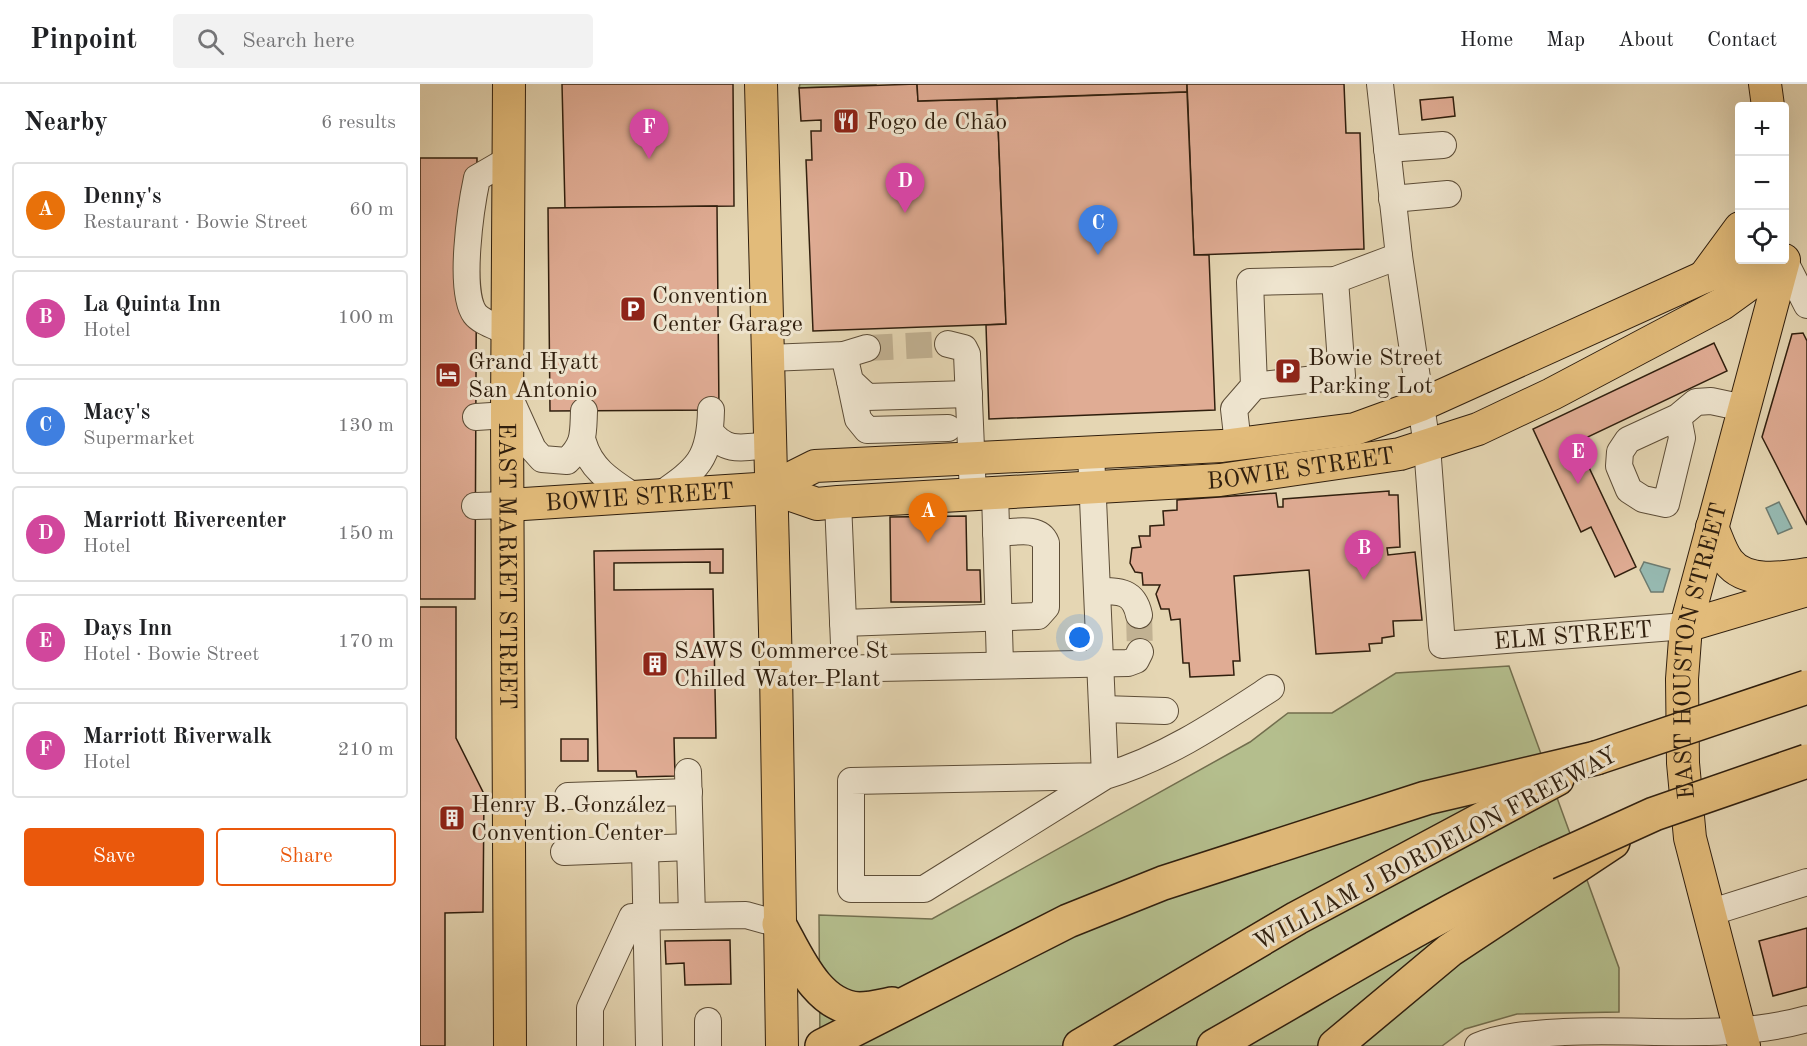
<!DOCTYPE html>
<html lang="en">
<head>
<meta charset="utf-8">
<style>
	body { margin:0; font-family:"Old Standard TT",serif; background:#f2f2f2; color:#202124 }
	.controls { position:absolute; right:18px; top:18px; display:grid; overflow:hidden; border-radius:6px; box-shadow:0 6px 24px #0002 }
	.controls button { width:54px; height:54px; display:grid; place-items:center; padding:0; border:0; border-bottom:2px solid #e0e0e0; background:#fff; color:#202124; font:30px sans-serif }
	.you { position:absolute; left:660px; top:554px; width:21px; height:21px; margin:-15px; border:4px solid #fff; border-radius:50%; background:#1a73e8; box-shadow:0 0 0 9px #1a73e833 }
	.badge { display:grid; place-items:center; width:39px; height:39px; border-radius:50%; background:#ea580c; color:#fff; font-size:20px; font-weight:700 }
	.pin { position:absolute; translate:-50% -50px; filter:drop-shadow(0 2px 3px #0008) }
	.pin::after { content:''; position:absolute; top:32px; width:21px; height:18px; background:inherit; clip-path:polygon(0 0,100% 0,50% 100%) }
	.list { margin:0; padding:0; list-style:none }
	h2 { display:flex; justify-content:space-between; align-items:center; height:78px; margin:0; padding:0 24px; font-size:26px }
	h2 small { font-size:20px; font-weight:400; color:#757577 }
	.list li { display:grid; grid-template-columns:39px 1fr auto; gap:18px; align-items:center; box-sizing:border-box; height:96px; margin:0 12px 12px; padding:0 12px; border:2px solid #e0e0e0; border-radius:6px }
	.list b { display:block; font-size:22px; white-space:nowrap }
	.list p { margin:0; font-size:20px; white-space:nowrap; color:#757577 }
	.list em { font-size:20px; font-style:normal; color:#757577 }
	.actions { display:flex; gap:12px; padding:18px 24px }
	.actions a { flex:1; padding:14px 0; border:2px solid #ea580c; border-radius:6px; text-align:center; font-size:21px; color:#ea580c }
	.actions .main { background:#ea580c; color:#fff }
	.icon { flex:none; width:33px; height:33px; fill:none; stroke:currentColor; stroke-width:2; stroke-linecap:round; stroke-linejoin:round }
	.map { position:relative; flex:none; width:1387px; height:962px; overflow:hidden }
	header { display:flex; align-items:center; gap:36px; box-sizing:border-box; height:84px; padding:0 30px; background:#fff; border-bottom:2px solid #e0e0e0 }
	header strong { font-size:28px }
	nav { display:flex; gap:33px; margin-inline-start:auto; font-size:21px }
	.search { width:420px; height:54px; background:#f2f2f2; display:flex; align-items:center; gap:15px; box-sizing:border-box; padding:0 21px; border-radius:6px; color:#757577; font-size:22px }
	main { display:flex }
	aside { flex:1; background:#fff }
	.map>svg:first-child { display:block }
	.green { fill:#b4be8d; stroke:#726e4e; stroke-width:1.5 }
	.water { fill:#96b9b1; stroke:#6d7b70; stroke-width:1.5 }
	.building { fill:#e0ac94; stroke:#301f0e; stroke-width:1.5 }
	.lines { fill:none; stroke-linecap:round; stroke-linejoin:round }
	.minor-tunnel { stroke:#c1b192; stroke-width:26; stroke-dasharray:26 13; stroke-linecap:butt }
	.minor-casing { stroke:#5d4d37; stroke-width:28 }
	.major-casing { stroke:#301f0e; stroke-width:34 }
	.highway-casing { stroke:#301f0e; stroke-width:36 }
	.minor { stroke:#eee4ce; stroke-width:26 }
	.major { stroke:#e2bb7a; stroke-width:32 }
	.highway { stroke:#e2bb7a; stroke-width:33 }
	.highway-bridge-casing { stroke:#301f0e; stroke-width:36; stroke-linecap:butt }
	.highway-bridge { stroke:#e2bb7a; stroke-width:33 }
	.labels { text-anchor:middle; stroke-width:6; stroke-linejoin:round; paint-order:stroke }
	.poi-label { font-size:24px; fill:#301f0e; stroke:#eee4ce; text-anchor:start }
	.street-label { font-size:24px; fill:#301f0e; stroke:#eee4ce }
</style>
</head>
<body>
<header>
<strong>Pinpoint</strong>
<div class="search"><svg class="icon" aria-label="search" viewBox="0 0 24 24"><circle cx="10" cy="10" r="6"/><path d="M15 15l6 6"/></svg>Search here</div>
<nav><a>Home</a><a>Map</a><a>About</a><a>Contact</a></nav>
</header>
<main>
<aside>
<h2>Nearby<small>6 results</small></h2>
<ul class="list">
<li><span class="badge" style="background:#e8710a">A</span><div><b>Denny's</b><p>Restaurant · Bowie Street</p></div><em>60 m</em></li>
<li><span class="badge" style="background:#d1479c">B</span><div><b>La Quinta Inn</b><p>Hotel</p></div><em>100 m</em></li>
<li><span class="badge" style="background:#3f7fe0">C</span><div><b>Macy's</b><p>Supermarket</p></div><em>130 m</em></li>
<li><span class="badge" style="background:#d1479c">D</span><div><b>Marriott Rivercenter</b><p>Hotel</p></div><em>150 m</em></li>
<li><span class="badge" style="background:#d1479c">E</span><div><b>Days Inn</b><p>Hotel · Bowie Street</p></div><em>170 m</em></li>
<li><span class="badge" style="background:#d1479c">F</span><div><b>Marriott Riverwalk</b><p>Hotel</p></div><em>210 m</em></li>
</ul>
<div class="actions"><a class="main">Save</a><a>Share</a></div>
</aside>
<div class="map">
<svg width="1387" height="962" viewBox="0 0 1387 962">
	<rect width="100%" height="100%" fill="#e5d6b3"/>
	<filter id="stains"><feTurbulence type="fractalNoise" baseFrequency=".00333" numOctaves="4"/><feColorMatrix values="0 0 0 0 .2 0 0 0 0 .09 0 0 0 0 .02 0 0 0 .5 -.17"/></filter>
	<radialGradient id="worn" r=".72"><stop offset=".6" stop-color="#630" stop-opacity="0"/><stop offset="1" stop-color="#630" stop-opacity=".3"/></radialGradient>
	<g class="green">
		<polygon points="380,0 456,0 456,1 379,4"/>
		<polygon points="1089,582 1199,884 1199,928 1097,930 1045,945 1022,962 400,962 399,831 512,835 830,658 868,629 912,629 976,589"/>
	</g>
	<g class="water">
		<polygon points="1359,418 1372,444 1358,450 1346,424"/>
		<polygon points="1224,478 1250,485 1243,508 1231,508 1220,486"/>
	</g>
	<g class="building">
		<polygon points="142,0 313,0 314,122 145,124"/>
		<polygon points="497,0 498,17 577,15 586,240 393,247 386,76 392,76 391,47 401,47 401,36 381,37 379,4"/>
		<polygon points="497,0 767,0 767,8 498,17"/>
		<polygon points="767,0 924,0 926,49 940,49 944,165 774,171"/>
		<polygon points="767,8 774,171 789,171 795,326 569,335 566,241 586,240 577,15"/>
		<polygon points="1033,13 1035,32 1002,36 1000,16"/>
		<polygon points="0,74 57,74 55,515 0,515"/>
		<polygon points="297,122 299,326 130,327 128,124"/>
		<polygon points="1383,249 1387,257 1387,441 1342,353 1372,250"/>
		<polygon points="1294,259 1307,287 1157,358 1216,483 1195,493 1171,443 1161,448 1113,345"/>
		<polygon points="969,407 969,411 978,411 980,463 967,464 968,471 995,468 1002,536 973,537 974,552 962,554 962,559 949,560 950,567 896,570 889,486 814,492 820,577 813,577 814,591 770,593 769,579 763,579 760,535 751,536 749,525 741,525 736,510 740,501 723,501 722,489 715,488 710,479 712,464 721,463 719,452 730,452 730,442 744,441 743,427 757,426 757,416 856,409 858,423 863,423 863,415"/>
		<polygon points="546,432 547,486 560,486 561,518 471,518 470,433"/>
		<polygon points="303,465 303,489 290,489 290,478 194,479 194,506 293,505 296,654 254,654 255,692 217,693 216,687 178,687 174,467"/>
		<polygon points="0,523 36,523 36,654 64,710 63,828 25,829 25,962 0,962"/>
		<rect x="141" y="655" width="27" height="22"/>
		<polygon points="1387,844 1387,903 1353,912 1339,857"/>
		<polygon points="310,856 311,900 265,901 264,879 246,880 245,857"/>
	</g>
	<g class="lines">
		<g class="minor-tunnel">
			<polyline points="447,264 528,260"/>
			<polyline points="719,531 720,568"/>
		</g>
		<defs>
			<g id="minor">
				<path id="s1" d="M960,0L979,172L1007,362L1022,561L1266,542"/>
				<polyline points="967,65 1023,61"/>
				<polyline points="972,115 1028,110"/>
				<polyline points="1364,176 1387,221"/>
				<path d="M87,248C78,243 61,238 55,230C38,207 51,122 57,94L88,76"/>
				<polyline points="528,260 544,264 547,270 553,411"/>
				<polyline points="424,271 430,297 447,313 549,310"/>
				<polyline points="348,274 424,271 447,264"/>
				<polyline points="430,297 438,335 447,346 528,344"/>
				<polyline points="834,302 922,292 915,196"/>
				<path d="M89,312L113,365L122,375L147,377C165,360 163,350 164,327"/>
				<polyline points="56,333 87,331"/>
				<polyline points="1258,333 1262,354 1246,420 1223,415 1209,406 1199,382 1200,368 1208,356 1258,333 1276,318 1291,317 1324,324"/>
				<path d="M290,347C306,370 325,363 350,361"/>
				<path d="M163,358C171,387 194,399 218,415"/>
				<polyline points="818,360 814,325 834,302 830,198 915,196 979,172"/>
				<path d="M671,369L685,692L504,805H431V697L685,692C746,674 799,638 851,604"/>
				<polyline points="575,409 580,581"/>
				<path d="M237,413C277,385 290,377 291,326"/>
				<polyline points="418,418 425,584"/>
				<polyline points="55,422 88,421"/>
				<path d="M678,507C700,507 714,507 719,531"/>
				<path d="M423,539L618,532L626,523V459C619,441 593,449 576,449"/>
				<polyline points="356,586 708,579 716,576 720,568"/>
				<polyline points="683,625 745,627"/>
				<polyline points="268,688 272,832"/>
				<polyline points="148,712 269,708"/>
				<polyline points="225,765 229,962"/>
				<polyline points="144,768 270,763"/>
				<polyline points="1289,829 1387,798"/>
				<polyline points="288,937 288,962"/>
				<polyline points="170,962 170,924 212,833 326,831 359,840"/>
				<path d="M1058,962C1085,951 1114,950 1144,948C1224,944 1309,957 1387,935"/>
			</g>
			<g id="major">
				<path id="s2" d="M89,0L87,331L90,962"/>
				<polyline points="341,0 356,586 362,962"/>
				<polyline points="1345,0 1348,22"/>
				<polyline points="1284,193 1320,144"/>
				<path id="s3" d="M351,404L397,420L418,418L800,396L980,370L1058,345L1132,310L1302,220L1360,178"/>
				<path id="s4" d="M88,421L351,404L395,382L802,362L935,345L1001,321L1284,193L1312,183L1363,176"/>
				<path d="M1292,443C1297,454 1301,468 1308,477C1325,500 1363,494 1387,490"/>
				<polyline points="1266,542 1387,506"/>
				<path id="s5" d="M1324,962L1270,754L1263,679L1262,595L1266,542L1364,176"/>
			</g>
			<g id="highway">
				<path d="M359,840C377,872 397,923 439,925C450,925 462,922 472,920"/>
				<polyline points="402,962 648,837 743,799 1006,714 1176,674"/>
				<polyline points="660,962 877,834 1137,695"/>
				<path d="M794,962C904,900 1011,833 1126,779"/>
				<polyline points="915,962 1030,866 1193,758"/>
			</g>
		</defs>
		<use href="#minor" class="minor-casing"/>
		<use href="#major" class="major-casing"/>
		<use href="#highway" class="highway-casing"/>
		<use href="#minor" class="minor"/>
		<use href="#major" class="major"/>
		<use href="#highway" class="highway"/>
		<defs>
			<g id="highway-bridge">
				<polyline points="1176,674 1387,603"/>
				<polyline points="1126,779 1234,730 1387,677"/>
			</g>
		</defs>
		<use href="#highway-bridge" class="highway-bridge-casing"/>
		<use href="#highway-bridge" class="highway-bridge"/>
	</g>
	<defs>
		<symbol id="restaurant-square" viewBox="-11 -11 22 22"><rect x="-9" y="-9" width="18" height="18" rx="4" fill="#8f2418" stroke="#eee4ce"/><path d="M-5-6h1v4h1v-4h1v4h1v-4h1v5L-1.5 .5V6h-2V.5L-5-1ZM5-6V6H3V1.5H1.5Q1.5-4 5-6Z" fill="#fff"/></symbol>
		<symbol id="parking-square" viewBox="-11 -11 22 22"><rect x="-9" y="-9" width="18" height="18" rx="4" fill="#8f2418" stroke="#eee4ce"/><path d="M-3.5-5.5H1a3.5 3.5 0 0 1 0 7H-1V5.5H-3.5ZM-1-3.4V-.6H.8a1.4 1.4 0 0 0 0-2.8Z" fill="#fff"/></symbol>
		<symbol id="hotel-square" viewBox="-11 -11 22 22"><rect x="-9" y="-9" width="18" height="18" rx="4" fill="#8f2418" stroke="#eee4ce"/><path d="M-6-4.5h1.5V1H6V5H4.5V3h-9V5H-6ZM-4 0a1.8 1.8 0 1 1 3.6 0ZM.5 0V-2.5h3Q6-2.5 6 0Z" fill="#fff"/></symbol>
		<symbol id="building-square" viewBox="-11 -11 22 22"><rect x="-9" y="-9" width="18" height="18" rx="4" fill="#8f2418" stroke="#eee4ce"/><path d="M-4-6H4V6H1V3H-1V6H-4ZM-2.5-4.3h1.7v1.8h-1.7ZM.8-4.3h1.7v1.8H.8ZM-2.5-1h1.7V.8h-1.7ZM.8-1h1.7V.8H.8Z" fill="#fff"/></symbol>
	</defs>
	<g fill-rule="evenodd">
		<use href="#restaurant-square" x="411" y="22" width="30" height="30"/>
		<use href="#parking-square" x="198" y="210" width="30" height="30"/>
		<use href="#parking-square" x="853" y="272" width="30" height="30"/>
		<use href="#hotel-square" x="13" y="276" width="30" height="30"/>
		<use href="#building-square" x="220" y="565" width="30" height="30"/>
		<use href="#building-square" x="17" y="719" width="30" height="30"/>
	</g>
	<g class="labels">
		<g class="poi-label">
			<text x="446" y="45">Fogo de Chão</text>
			<text x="232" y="219">Convention<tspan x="232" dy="28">Center Garage</tspan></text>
			<text x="888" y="281">Bowie Street<tspan x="888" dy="28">Parking Lot</tspan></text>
			<text x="48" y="285">Grand Hyatt<tspan x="48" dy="28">San Antonio</tspan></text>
			<text x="254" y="574">SAWS Commerce St<tspan x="254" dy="28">Chilled Water Plant</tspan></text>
			<text x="51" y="728">Henry B. González<tspan x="51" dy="28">Convention Center</tspan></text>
		</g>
		<g class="street-label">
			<text dy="8" stroke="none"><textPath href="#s3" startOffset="534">BOWIE STREET</textPath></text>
			<text dy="8" stroke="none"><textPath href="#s4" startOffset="132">BOWIE STREET</textPath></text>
			<text dy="8" stroke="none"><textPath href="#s2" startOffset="482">EAST MARKET STREET</textPath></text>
			<text dy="8" stroke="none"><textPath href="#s1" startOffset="696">ELM STREET</textPath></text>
			<text dy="8" stroke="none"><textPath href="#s5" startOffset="404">EAST HOUSTON STREET</textPath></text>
			<text transform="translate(1015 764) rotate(-28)" y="8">WILLIAM J BORDELON FREEWAY</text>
		</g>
	</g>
	<rect width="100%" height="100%" filter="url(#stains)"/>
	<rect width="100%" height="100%" fill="url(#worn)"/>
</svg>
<div class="controls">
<button>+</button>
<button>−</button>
<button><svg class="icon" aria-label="locate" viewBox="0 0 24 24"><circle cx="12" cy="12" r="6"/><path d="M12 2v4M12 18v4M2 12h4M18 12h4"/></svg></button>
</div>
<div class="you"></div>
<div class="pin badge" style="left:508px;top:459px;background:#e8710a">A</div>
<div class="pin badge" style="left:944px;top:496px;background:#d1479c">B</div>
<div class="pin badge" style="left:678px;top:171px;background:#3f7fe0">C</div>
<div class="pin badge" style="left:485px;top:129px;background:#d1479c">D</div>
<div class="pin badge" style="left:1158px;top:400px;background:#d1479c">E</div>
<div class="pin badge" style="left:229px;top:75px;background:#d1479c">F</div>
</div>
</main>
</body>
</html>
